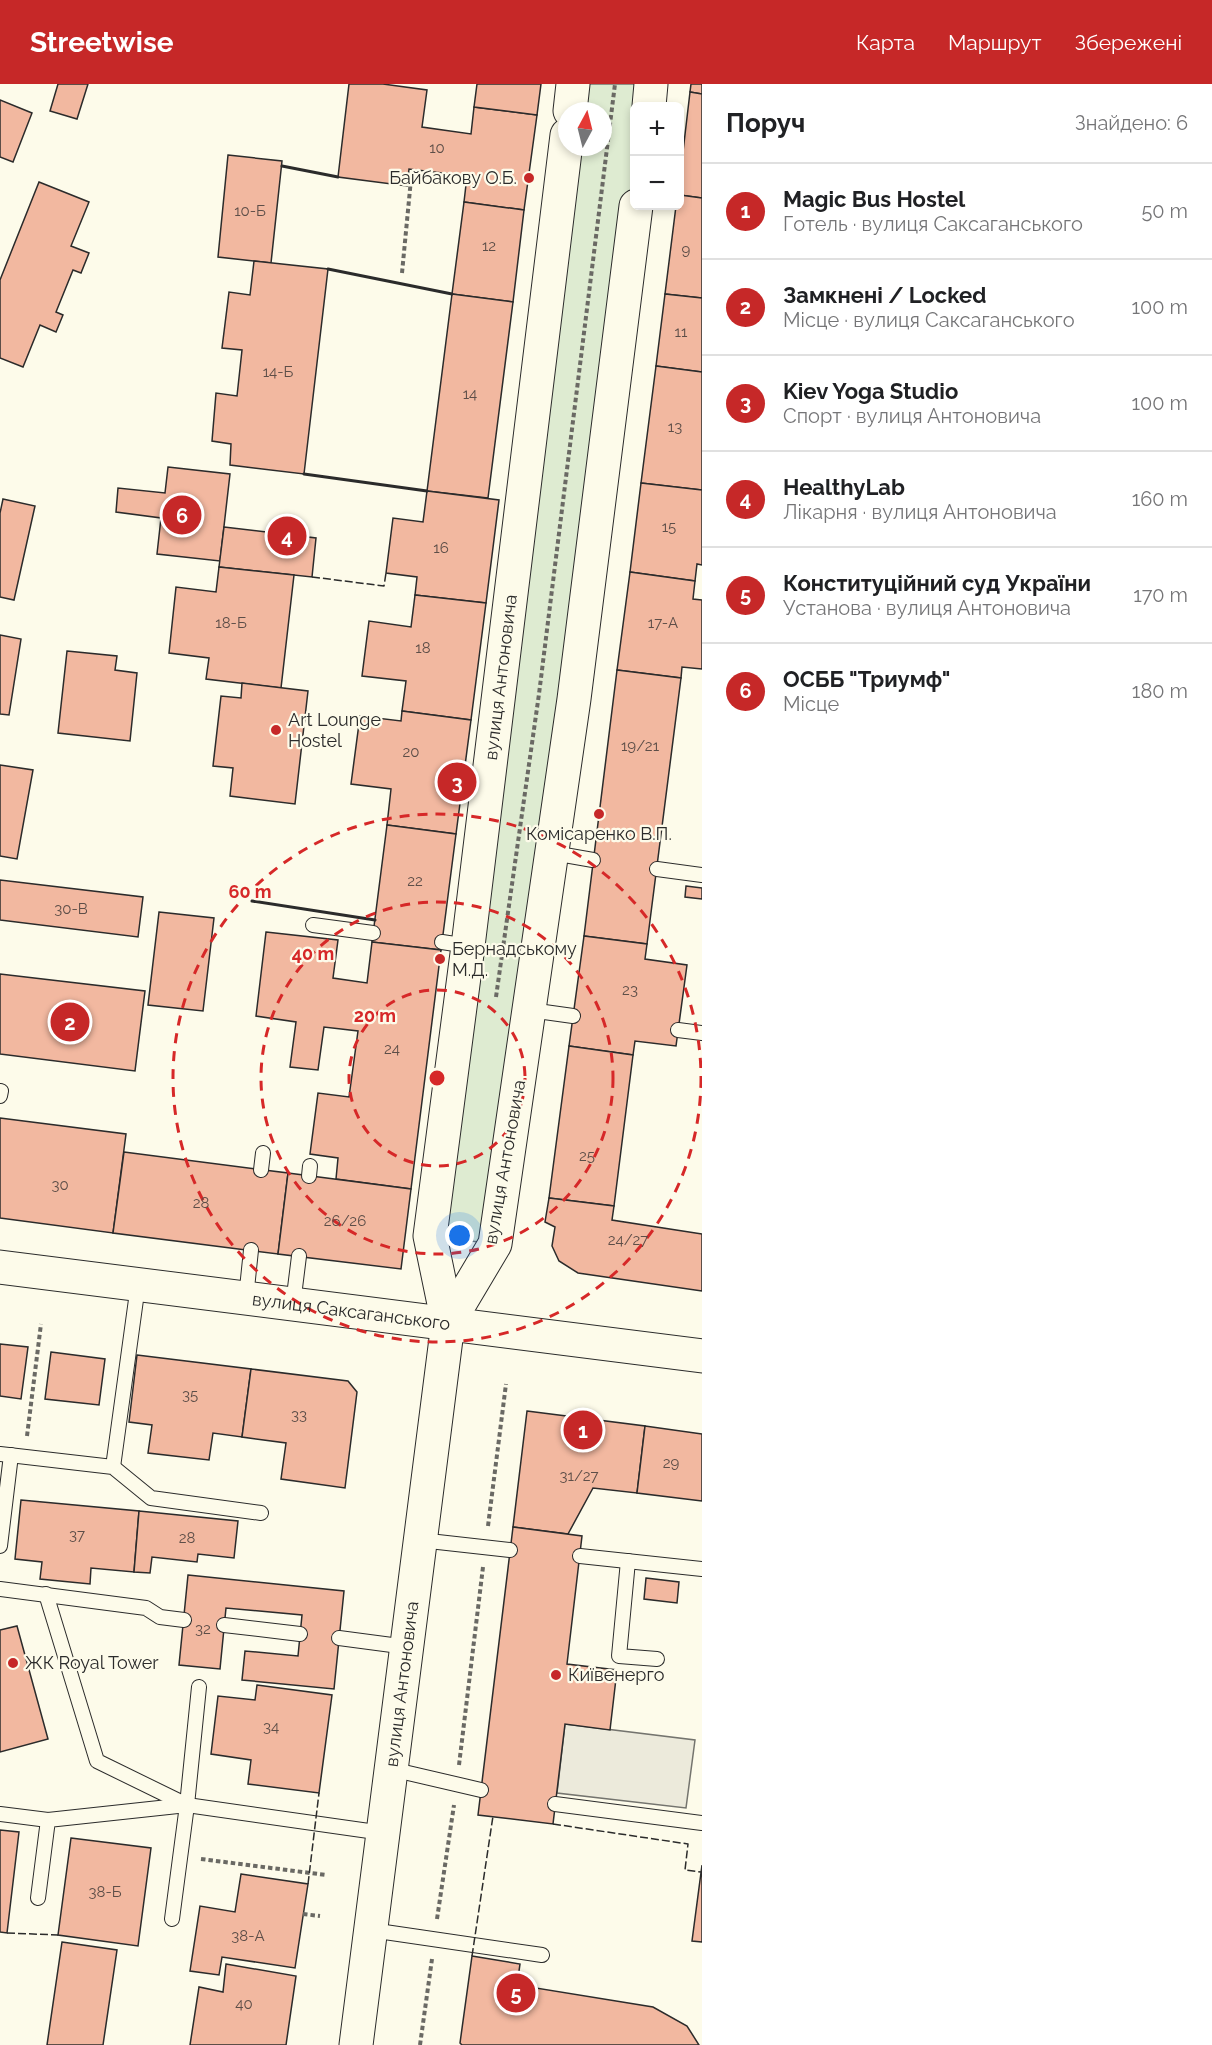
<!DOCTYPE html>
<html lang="uk">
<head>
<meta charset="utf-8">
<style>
	body { margin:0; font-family:Raleway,sans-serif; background:#f6f6f6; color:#202124 }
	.controls { position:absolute; right:18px; top:18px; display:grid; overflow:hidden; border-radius:9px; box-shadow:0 3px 9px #0003 }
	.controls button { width:54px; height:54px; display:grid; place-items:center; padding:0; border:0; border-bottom:2px solid #e0e0e0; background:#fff; color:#202124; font:30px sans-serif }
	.compass { position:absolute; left:558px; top:18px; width:54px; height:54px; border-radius:50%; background:#fff; box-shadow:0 3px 9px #0003; rotate:7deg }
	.you { position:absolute; left:460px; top:1152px; width:21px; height:21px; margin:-15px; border:4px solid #fff; border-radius:50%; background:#1a73e8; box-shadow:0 0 0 9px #1a73e833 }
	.badge { display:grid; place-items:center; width:39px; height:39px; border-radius:50%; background:#c62828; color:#fff; font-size:20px; font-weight:700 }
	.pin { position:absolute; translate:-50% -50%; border:3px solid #fff; box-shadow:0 2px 6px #0006 }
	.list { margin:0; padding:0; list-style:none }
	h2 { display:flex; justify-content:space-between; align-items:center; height:78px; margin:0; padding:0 24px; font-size:26px }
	h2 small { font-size:20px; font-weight:400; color:#757577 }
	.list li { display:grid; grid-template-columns:39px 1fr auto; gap:18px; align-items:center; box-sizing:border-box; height:96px; padding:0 24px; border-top:2px solid #e0e0e0 }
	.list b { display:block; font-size:22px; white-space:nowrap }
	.list p { margin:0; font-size:20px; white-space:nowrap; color:#757577 }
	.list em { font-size:20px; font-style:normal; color:#757577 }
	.map { position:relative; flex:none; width:702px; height:1961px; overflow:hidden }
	header { display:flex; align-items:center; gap:36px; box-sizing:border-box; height:84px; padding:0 30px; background:#c62828; color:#fff }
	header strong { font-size:28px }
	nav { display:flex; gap:33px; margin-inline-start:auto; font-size:21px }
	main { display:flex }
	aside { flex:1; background:#fff }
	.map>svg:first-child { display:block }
	.green { fill:#deebd1; stroke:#74746e; stroke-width:1.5 }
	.parking { fill:#eceadb; stroke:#74746e; stroke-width:1.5 }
	.building { fill:#f2b8a0; stroke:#2b2b2b; stroke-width:1.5 }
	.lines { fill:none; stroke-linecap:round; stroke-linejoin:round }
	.service-casing { stroke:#2b2b2b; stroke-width:16 }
	.tertiary-casing { stroke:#2b2b2b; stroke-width:35 }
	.primary-casing { stroke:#2b2b2b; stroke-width:35 }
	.path { stroke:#6a6964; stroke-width:4; stroke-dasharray:4.5 3; stroke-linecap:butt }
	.service { stroke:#fdfbea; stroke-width:14 }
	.tertiary { stroke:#fdfbea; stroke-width:33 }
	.primary { stroke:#fdfbea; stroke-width:33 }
	.fence { stroke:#2b2b2b; stroke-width:1.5; stroke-dasharray:8 3; stroke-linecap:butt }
	.wall { stroke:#2b2b2b; stroke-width:3 }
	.ring { fill:none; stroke:#d62828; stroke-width:3; stroke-dasharray:10 8 }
	.poi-dot { fill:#c62828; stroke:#fdfbea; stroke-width:2 }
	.labels { text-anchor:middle; stroke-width:4.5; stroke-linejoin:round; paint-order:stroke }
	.number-label { font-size:15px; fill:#5d4e48 }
	.poi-label { font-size:18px; fill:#2b2b2b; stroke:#fdfbea; text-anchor:start }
	.street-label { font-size:18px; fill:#2b2b2b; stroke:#fdfbea }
	.centre { fill:#d62828; stroke:#fdfbea; stroke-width:3 }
	.ring-label { font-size:18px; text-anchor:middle; font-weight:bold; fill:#d62828; stroke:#fdfbea; stroke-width:4.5; stroke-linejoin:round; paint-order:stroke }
</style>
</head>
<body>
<header>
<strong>Streetwise</strong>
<nav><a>Карта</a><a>Маршрут</a><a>Збережені</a></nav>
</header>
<main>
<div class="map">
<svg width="702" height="1961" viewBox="0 0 702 1961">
	<rect width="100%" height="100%" fill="#fdfbea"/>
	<polygon class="green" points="573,0 651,0 634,22 634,122 495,1160 430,1152 567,63 603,63 603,27 570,27"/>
	<polygon class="parking" points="565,1640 695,1656 686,1724 557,1709"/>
	<g class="building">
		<polygon points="58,0 88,0 77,35 50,27"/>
		<polygon points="349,0 383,0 427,6 422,43 471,50 474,23 537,31 524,126 464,118 467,92 409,85 407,102 338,93"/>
		<polygon points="477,0 541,0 537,31 474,23"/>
		<polygon points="691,0 702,0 702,10 690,8"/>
		<polygon points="690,8 702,10 702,114 680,111 680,93"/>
		<polygon points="0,16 32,29 13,78 0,73"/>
		<polygon points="228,71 282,77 271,179 218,173"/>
		<polygon points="39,98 89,118 71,162 89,169 81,189 73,186 56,228 63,231 56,248 40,241 23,283 0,274 0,196"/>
		<polygon points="680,111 702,114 702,214 665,210 676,122 680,122"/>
		<polygon points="464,118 524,126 513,218 452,210"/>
		<polygon points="254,177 328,185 304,390 230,381 231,360 212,357 216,309 237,312 242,266 222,264 229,208 250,211"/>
		<polygon points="452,210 513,218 488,414 427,407"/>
		<polygon points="665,210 702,214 702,288 656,282"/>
		<polygon points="656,282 702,288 702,406 641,399"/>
		<polygon points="168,383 230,390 220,477 157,470 161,434 116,428 118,404 165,409"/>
		<polygon points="641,399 702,406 702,481 697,480 695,497 630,488"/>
		<polygon points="427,407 499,416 486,519 415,511 417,493 386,489 393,434 423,438"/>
		<polygon points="3,415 35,422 14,516 0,513 0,429"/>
		<polygon points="224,443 316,454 312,493 219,483"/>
		<polygon points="219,483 294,491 281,604 206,595 209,574 169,569 176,503 216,508"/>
		<polygon points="630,488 695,497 693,515 702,516 702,585 682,583 681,594 617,586"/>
		<polygon points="415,511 486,519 471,636 402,627 406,597 362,592 369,537 411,543"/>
		<polygon points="0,551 21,555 9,631 0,630"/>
		<polygon points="67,567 117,572 115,586 137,589 130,657 58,649"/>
		<polygon points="617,586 681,594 647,860 584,852"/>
		<polygon points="242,599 308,607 295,720 230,712 233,684 213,682 221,612 241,614"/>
		<polygon points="402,627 471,636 456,750 387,741 391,705 351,700 360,632 401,637"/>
		<polygon points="0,681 33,686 17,775 0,772"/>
		<polygon points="387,741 456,750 441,866 372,858"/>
		<polygon points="0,796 143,813 138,853 0,836"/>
		<polygon points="686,802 702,804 702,815 685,813"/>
		<polygon points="159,828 214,834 203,927 148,921"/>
		<polygon points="266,848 338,856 333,894 367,899 372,858 441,866 411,1105 336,1095 338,1074 310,1070 318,1009 349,1013 358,947 324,943 318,986 290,983 296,938 256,932"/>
		<polygon points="584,852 647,860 645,875 687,881 676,962 635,957 633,971 569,962"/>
		<polygon points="0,890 145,907 135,987 0,970"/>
		<polygon points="569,962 633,971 614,1122 549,1114"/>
		<polygon points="0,1034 126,1050 113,1149 0,1134"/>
		<polygon points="124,1068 288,1089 278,1170 113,1149"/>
		<polygon points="288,1089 411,1105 401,1185 278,1170"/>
		<polygon points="549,1114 614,1122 612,1136 702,1150 702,1207 578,1189 559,1177 552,1162 555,1143 545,1138"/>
		<polygon points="0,1260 28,1263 21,1315 0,1312"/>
		<polygon points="51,1268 105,1275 99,1321 45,1315"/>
		<polygon points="137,1271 251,1285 242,1353 213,1349 209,1376 148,1369 152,1341 129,1338"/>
		<polygon points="251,1285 348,1297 357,1308 345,1404 281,1395 286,1359 242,1353"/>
		<polygon points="527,1327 645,1342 637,1409 593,1404 568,1450 513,1443"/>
		<polygon points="645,1342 702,1350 702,1417 637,1409"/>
		<polygon points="21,1416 139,1427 134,1488 91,1484 90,1500 40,1495 42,1478 15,1475"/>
		<polygon points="139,1427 238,1437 234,1474 198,1470 197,1478 152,1473 150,1489 134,1488"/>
		<polygon points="513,1443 582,1452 567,1580 617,1586 610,1646 565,1640 553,1740 478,1731"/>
		<polygon points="188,1491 344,1507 334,1605 242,1596 245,1567 298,1572 302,1531 226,1524 220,1585 179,1581"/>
		<polygon points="646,1494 679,1498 677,1519 644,1515"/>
		<polygon points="17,1542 48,1655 0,1668 0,1546"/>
		<polygon points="257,1601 332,1611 319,1709 248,1700 251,1676 211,1670 218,1612 255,1616"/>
		<polygon points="0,1746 19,1748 7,1849 0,1848"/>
		<polygon points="71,1754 151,1764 138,1862 58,1851"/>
		<polygon points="702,1781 702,1858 692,1857"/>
		<polygon points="241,1790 308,1800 295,1884 222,1873 219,1891 190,1887 200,1822 235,1828"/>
		<polygon points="62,1858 117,1866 103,1961 47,1961"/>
		<polygon points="472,1872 520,1880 517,1901 653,1923 687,1942 699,1961 462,1961 460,1959"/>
		<polygon points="226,1880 296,1892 286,1961 190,1961 199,1903 223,1908"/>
	</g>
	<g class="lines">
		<defs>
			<g id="service">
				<polyline points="553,769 593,776"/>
				<polyline points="657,785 702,791"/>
				<polyline points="313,841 373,849"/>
				<polyline points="442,858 468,862"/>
				<polyline points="530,926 573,932"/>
				<polyline points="678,946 702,949"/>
				<polyline points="0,1012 1,1007"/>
				<polyline points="261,1086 263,1069"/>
				<polyline points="309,1092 310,1082"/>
				<polyline points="246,1214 251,1166"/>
				<polyline points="293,1220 299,1172"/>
				<polyline points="0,1370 113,1383 151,1414 261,1429"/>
				<polyline points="113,1383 138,1201"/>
				<polyline points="420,1456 510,1466"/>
				<polyline points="0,1462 11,1371"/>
				<polyline points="580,1472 702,1485"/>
				<polyline points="628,1477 619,1572 657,1575"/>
				<polyline points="0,1505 146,1524 160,1533 184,1536"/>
				<polyline points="46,1510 97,1677 187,1721"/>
				<polyline points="224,1541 300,1550"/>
				<polyline points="339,1554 407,1563"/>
				<polyline points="391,1685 481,1706"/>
				<polyline points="555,1720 702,1739"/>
				<polyline points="0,1730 48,1736"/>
				<polyline points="38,1814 48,1736 187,1721 383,1749"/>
				<polyline points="172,1835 187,1721 199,1603"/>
				<polyline points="371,1846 542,1871"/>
			</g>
			<g id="tertiary">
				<polyline points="649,22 651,0"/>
				<polyline points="570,27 573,0"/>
				<path id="s1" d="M448,1239L430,1152L468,862L567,51"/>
				<polyline points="448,1239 495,1160 574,615 636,122"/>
			</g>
			<g id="primary">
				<path id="s2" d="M0,1183L702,1272"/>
				<path id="s3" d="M356,1961L448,1239"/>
			</g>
		</defs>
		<use href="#service" class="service-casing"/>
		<use href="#tertiary" class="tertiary-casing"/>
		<use href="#primary" class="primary-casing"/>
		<g class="path">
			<polyline points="402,189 411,95"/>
			<polyline points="496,913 539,610 615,0"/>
			<polyline points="27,1352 41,1240"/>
			<polyline points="488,1442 506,1300"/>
			<polyline points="459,1681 483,1483"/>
			<polyline points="201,1775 326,1791"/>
			<polyline points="303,1830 320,1832"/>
			<polyline points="437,1835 454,1721"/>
			<polyline points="420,1961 432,1875"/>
		</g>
		<use href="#service" class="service"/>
		<use href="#tertiary" class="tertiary"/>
		<use href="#primary" class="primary"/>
		<g class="fence">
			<polyline points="312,493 384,502 386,489"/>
			<polyline points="553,1740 688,1760 685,1786 701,1788"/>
			<polyline points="308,1800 319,1709"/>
			<polyline points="7,1849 58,1851"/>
			<polyline points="472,1872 493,1732"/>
		</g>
		<g class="wall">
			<polyline points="282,82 338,93"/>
			<polyline points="328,185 452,210"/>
			<polyline points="304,390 427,407"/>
			<polyline points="252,817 375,836"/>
		</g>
	</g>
	<g class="ring">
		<circle cx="437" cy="994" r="88"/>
		<circle cx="437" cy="994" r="176"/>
		<circle cx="437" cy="994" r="264"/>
	</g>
	<g class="poi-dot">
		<circle cx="529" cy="94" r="6"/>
		<circle cx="276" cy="646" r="6"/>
		<circle cx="599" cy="730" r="6"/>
		<circle cx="440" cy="875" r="6"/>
		<circle cx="13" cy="1579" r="6"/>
		<circle cx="556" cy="1591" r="6"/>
	</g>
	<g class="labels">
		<g class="number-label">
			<text x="437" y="69">10</text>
			<text x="250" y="132">10-Б</text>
			<text x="489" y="167">12</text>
			<text x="686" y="171">9</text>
			<text x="681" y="253">11</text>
			<text x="278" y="293">14-Б</text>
			<text x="470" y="315">14</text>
			<text x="675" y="348">13</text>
			<text x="669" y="448">15</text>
			<text x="441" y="469">16</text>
			<text x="231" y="544">18-Б</text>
			<text x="663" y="544">17-А</text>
			<text x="423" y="569">18</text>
			<text x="640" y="667">19/21</text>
			<text x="411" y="673">20</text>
			<text x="415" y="802">22</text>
			<text x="71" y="830">30-В</text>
			<text x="630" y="911">23</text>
			<text x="392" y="970">24</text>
			<text x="587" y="1077">25</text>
			<text x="60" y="1106">30</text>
			<text x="201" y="1124">28</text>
			<text x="345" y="1142">26/26</text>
			<text x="628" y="1161">24/27</text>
			<text x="190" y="1316">35</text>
			<text x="299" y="1336">33</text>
			<text x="671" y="1384">29</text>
			<text x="579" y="1397">31/27</text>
			<text x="77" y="1456">37</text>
			<text x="187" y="1459">28</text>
			<text x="203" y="1550">32</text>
			<text x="271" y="1648">34</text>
			<text x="105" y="1813">38-Б</text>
			<text x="248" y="1857">38-А</text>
			<text x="244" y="1925">40</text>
		</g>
		<g class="poi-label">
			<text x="517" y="100" text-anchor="end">Байбакову О.Б.</text>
			<text x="288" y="642">Art Lounge<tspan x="288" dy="21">Hostel</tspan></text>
			<text x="599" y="756" text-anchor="middle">Комісаренко В.П.</text>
			<text x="452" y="871">Бернадському<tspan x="452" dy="21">М.Д.</tspan></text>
			<text x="25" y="1585">ЖК Royal Tower</text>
			<text x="568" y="1597">Київенерго</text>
		</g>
		<g class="street-label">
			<text dy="6" stroke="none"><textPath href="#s1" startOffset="652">вулиця Антоновича</textPath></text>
			<text transform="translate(505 1078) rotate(-80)" y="6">вулиця Антоновича</text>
			<text dy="6" stroke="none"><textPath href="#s2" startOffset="354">вулиця Саксаганського</textPath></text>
			<text dy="6" stroke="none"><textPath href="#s3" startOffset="364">вулиця Антоновича</textPath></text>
		</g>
	</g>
	<circle cx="437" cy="994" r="9" class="centre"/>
	<g class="ring-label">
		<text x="250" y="814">60 m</text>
		<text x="313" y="876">40 m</text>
		<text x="375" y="938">20 m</text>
	</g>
</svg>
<div class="controls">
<button>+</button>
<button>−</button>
</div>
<svg class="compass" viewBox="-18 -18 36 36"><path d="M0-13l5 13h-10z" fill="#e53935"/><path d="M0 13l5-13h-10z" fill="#757577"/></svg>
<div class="you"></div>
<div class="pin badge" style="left:583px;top:1346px">1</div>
<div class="pin badge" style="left:70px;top:938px">2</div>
<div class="pin badge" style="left:457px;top:698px">3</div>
<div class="pin badge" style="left:287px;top:452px">4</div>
<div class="pin badge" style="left:516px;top:1909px">5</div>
<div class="pin badge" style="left:182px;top:431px">6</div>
</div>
<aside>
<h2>Поруч<small>Знайдено: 6</small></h2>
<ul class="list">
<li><span class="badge">1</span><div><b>Magic Bus Hostel</b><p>Готель · вулиця Саксаганського</p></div><em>50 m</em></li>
<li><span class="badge">2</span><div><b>Замкнені / Locked</b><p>Місце · вулиця Саксаганського</p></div><em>100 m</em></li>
<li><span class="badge">3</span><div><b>Kiev Yoga Studio</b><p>Спорт · вулиця Антоновича</p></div><em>100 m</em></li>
<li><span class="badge">4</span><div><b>HealthyLab</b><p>Лікарня · вулиця Антоновича</p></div><em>160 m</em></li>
<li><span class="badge">5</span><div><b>Конституційний суд України</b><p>Установа · вулиця Антоновича</p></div><em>170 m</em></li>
<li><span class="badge">6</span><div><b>ОСББ &quot;Триумф&quot;</b><p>Місце</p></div><em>180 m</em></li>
</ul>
</aside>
</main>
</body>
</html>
